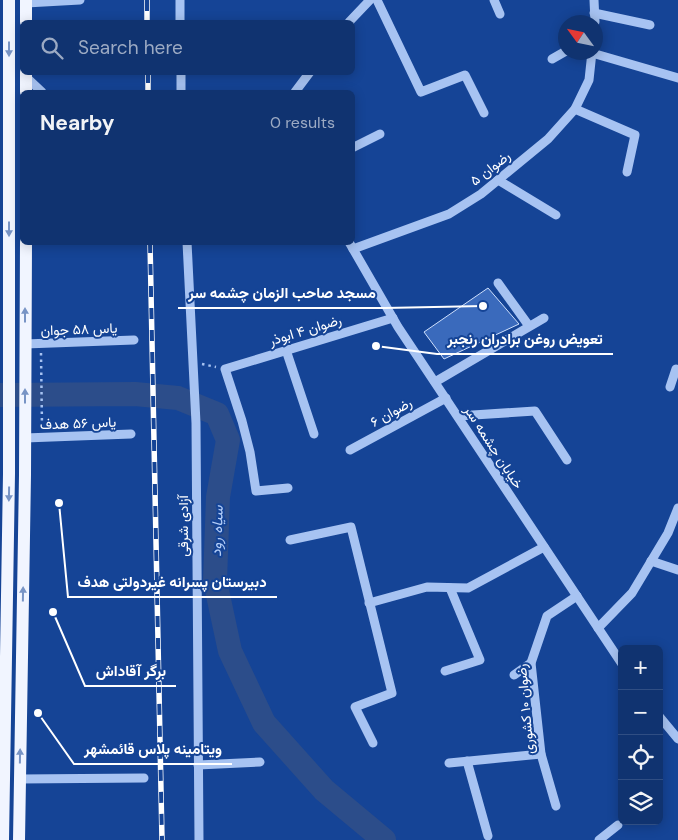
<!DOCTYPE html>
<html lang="en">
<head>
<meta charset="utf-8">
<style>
	body { margin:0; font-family:"DM Sans",Vazirmatn,sans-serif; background:#193b75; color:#f1f3f6 }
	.controls { position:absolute; right:15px; bottom:15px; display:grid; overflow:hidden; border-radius:8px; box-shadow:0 2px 12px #0003 }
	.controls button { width:45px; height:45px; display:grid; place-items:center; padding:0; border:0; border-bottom:1px solid #304e83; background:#103370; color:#f1f3f6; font:25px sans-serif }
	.compass { position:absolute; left:558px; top:15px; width:45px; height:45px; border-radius:50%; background:#103370; box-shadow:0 2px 12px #0003; rotate:303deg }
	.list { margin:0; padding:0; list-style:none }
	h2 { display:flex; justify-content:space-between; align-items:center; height:65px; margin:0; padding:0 20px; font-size:21px }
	h2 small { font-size:16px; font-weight:400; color:#9caac3 }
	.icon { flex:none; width:28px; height:28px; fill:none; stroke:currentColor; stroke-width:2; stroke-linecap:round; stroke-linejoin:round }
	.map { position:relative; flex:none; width:678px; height:840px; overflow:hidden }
	.search { position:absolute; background:#103370; box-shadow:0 2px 12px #0003; left:20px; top:20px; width:335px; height:55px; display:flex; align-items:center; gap:12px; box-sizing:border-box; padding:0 18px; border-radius:8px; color:#9caac3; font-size:19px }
	.panel { position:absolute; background:#103370; box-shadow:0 2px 12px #0003; left:20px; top:90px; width:335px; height:155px; border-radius:8px }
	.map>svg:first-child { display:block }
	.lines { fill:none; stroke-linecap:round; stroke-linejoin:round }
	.river { stroke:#2c4d8a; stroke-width:24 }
	.building { fill:#3a6abc; stroke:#cedffc }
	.path { stroke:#a7c3f2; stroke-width:2.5; stroke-dasharray:2.5 4; stroke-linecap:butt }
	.minor { stroke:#a7c3f2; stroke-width:9 }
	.major { stroke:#f1f5ff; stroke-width:12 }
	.rail-casing { stroke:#fff; stroke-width:5.5 }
	.rail { stroke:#154496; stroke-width:4; stroke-dasharray:11; stroke-linecap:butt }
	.oneway { fill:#7894c5 }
	.labels { text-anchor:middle; stroke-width:4; stroke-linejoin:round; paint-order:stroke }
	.street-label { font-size:14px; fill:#fff; stroke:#154496 }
	.water-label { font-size:15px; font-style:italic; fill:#b3cdf8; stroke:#154496 }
	.leader { fill:none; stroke:#fff; stroke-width:2 }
	.callout-dot { fill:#fff; stroke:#154496; stroke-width:2 }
	.callout-label { font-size:15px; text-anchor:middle; font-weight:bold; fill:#fff; stroke:#154496; stroke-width:4; stroke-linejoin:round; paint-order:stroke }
</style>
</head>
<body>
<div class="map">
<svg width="678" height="840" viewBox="0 0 678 840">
	<rect width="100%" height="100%" fill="#154496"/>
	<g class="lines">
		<polyline class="river" points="0,395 135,394 178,398 217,414 228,440 218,497 215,581 230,651 264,723 324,790 384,840"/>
	</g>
	<polygon class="building" points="488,288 519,324 444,359 424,332"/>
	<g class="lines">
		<g class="path">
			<polyline points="41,353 42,427"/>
			<polyline points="202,364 216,367"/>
		</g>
		<g class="minor">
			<polyline points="180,0 180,22"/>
			<polyline points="377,0 421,92 465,75 484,113"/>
			<polyline points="494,0 500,14"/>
			<polyline points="594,0 595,22"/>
			<polyline points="26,3 80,0"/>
			<polyline points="594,13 650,25"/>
			<polyline points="349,22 370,0"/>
			<polyline points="592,53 678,78"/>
			<polyline points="552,59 566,51"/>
			<polyline points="181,72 181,92"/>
			<polyline points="26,77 42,92"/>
			<polyline points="295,92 310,72"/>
			<polyline points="575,109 635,135 627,172"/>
			<polyline points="352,148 380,134"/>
			<polyline points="498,180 556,215"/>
			<polyline points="187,242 196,423 199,840"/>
			<polyline points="349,242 398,327 622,664"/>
			<polyline points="353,249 449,214 481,194 548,139 575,109 589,80 592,52"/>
			<polyline points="498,283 529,326"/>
			<polyline points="25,344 134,340"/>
			<polyline points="286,350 314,434"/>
			<polyline points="435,382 544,318"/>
			<polyline points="670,387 676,369 678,370"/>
			<polyline points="458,416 535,411 567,460"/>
			<polyline points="25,438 131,434"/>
			<polyline points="350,450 446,398"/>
			<polyline points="288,488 256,491 250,452 242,421 225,369 393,318"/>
			<polyline points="290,540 351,527 392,693 355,707 373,743"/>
			<polyline points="651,561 678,570"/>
			<polyline points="369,603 427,587 468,588 544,547"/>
			<polyline points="598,628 632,593 668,533 678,508"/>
			<polyline points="445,671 480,660 450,588"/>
			<polyline points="514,675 531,663"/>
			<polyline points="659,716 678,739"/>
			<polyline points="467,761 488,836"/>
			<polyline points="449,763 541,754"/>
			<polyline points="198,765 260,762"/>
			<polyline points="20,779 144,778"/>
			<polyline points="556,806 541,754 531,663 547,616 577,596"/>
			<polyline points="599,840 618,825"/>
		</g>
		<g class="major">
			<polyline points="26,0 26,22"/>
			<polyline points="26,92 26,72"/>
			<polyline points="3,840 9,474 9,0"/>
			<polyline points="19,840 25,475 26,242"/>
		</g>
		<defs>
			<g id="rail">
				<polyline points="147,0 147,22"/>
				<polyline points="148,72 148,92"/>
				<polyline points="150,242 162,840"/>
			</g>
		</defs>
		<use href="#rail" class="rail-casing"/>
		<use href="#rail" class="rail"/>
	</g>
	<defs><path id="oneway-solid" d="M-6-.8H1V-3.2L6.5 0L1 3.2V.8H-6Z" transform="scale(1.25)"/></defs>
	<g class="oneway">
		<use href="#oneway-solid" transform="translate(9 49) rotate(90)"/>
		<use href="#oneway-solid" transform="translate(9 229) rotate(90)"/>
		<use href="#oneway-solid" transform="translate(25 315) rotate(-90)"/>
		<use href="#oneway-solid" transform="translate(25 396) rotate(-90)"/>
		<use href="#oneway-solid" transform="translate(9 494) rotate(91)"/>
		<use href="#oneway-solid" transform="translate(23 594) rotate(-89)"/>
		<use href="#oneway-solid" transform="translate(20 756) rotate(-89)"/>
	</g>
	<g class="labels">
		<g class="street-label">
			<text transform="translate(490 168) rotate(-38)" y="5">رضوان ۵</text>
			<text transform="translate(79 329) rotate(-2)" y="5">یاس ۵۸ جوان</text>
			<text transform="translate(305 330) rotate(-17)" y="5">رضوان ۴ ابوذر</text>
			<text transform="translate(391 412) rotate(-29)" y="5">رضوان ۶</text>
			<text transform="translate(78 423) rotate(-2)" y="5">یاس ۵۶ هدف</text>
			<text transform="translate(494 447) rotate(57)" y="5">خیابان چشمه سر</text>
			<text transform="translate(183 526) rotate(-90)" y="5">آزادی شرقی</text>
			<text transform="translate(525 709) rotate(-95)" y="5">رضوان ۱۰ کشوری</text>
		</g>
		<g class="water-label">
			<text transform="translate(217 531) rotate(-88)" y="5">سیاه رود</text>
		</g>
	</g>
	<path class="leader" d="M483 306L385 308H178M376 346L437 354H613M59 503L68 597H277M53 612L85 686H176M38 713L74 764H232"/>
	<g class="callout-dot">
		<circle cx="483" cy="306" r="5"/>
		<circle cx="376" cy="346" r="5"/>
		<circle cx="59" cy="503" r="5"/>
		<circle cx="53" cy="612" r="5"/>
		<circle cx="38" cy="713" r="5"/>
	</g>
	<g class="callout-label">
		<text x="282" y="298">مسجد صاحب الزمان چشمه سر</text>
		<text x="525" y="344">تعویض روغن برادران رنجبر</text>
		<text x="172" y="587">دبیرستان پسرانه غیردولتی هدف</text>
		<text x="131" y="676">برگر آقاداش</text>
		<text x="153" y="754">ویتامینه پلاس قائمشهر</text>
	</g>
</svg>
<div class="controls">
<button>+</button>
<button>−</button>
<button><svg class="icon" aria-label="locate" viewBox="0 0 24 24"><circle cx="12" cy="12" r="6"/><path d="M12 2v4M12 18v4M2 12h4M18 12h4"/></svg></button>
<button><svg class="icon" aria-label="layers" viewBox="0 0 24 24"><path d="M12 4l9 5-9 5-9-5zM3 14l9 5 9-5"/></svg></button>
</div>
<svg class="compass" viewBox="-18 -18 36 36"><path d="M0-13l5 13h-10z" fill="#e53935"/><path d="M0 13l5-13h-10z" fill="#9caac3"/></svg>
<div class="search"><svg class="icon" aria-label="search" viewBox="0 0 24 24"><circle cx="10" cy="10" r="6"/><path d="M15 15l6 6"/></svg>Search here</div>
<section class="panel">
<h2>Nearby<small>0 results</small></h2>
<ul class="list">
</ul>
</section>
</div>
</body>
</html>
